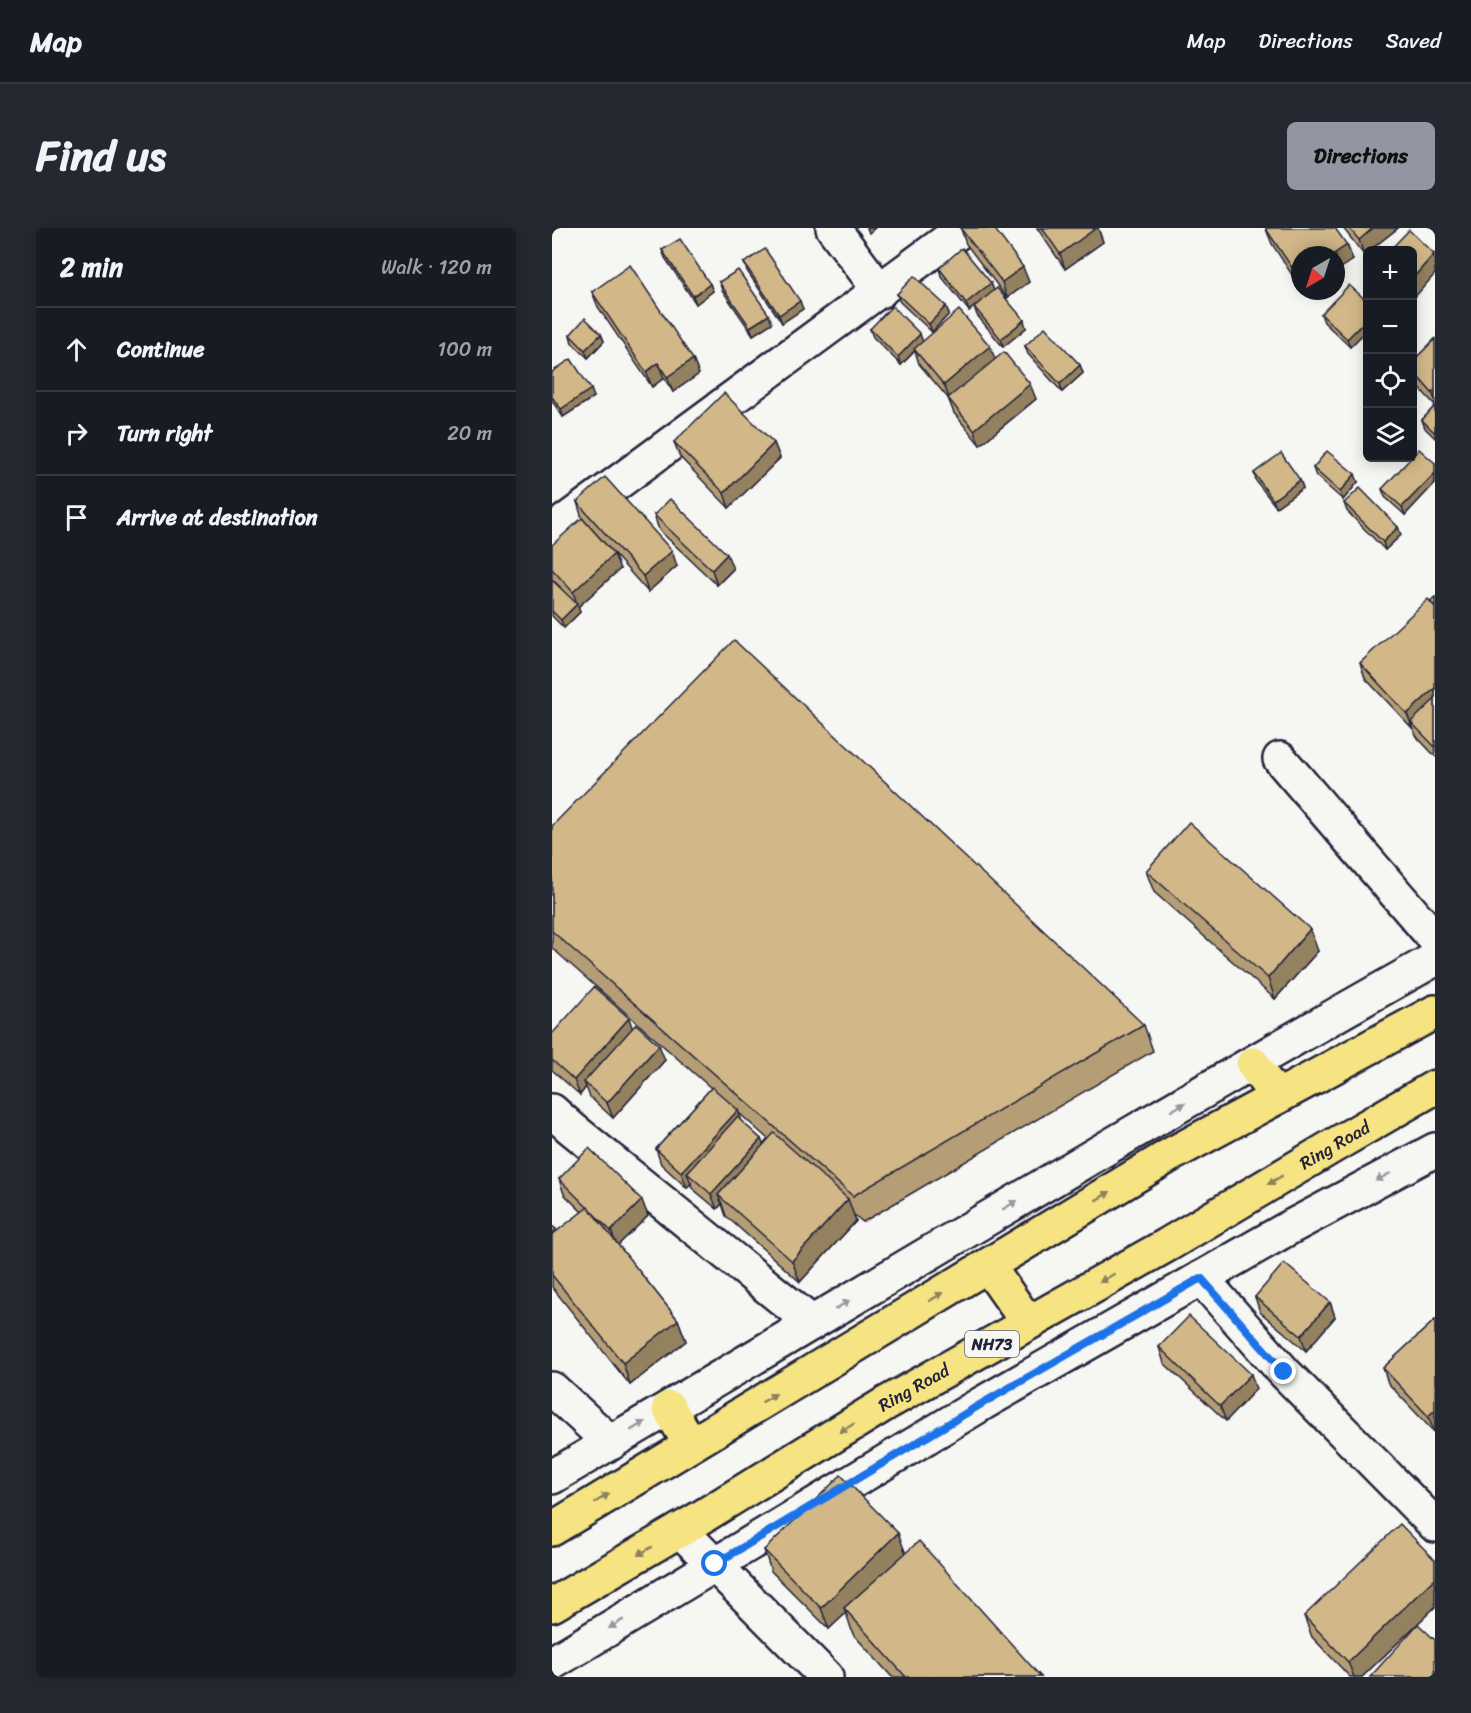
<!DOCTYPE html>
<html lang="en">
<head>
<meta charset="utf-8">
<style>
	body { margin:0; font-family:Sriracha,sans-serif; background:#242831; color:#f1f3f6 }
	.controls { position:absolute; right:18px; top:18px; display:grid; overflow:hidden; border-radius:9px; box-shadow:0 3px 15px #0003 }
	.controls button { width:54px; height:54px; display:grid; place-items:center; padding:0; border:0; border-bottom:2px solid #363941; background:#171b24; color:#f1f3f6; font:30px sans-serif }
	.compass { position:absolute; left:739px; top:18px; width:54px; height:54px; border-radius:50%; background:#171b24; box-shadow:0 3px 15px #0003; rotate:219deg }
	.stop { position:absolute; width:18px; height:18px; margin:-14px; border:4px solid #1a73e8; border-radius:50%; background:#fff }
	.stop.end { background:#1a73e8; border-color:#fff; box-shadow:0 2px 6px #0008 }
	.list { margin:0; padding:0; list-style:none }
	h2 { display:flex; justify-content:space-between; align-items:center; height:78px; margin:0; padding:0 24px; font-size:26px }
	h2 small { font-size:20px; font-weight:400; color:#9ea1a6 }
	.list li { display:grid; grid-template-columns:39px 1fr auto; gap:18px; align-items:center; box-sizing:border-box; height:84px; padding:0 24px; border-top:2px solid #363941 }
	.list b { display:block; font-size:22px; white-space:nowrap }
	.list em { font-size:20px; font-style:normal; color:#9ea1a6 }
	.icon { flex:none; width:33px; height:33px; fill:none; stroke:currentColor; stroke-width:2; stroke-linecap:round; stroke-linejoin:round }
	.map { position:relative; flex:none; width:883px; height:1449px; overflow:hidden; border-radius:9px }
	header { display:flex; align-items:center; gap:36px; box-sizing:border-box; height:84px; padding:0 30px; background:#171b24; border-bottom:2px solid #363941 }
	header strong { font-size:28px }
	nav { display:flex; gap:33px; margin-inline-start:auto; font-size:21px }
	.intro { display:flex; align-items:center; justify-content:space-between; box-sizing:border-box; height:144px; padding:0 36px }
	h1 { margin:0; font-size:42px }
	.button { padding:15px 27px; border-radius:9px; background:#9495a2; color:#111; font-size:21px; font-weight:700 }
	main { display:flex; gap:36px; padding:0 36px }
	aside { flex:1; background:#171b24; border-radius:9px; box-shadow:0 3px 15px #0003 }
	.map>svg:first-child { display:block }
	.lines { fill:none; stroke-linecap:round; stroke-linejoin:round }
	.minor-casing { stroke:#22223b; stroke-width:38 }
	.highway-casing { stroke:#22223b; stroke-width:38 }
	.minor { stroke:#f6f6f2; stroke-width:33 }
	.highway { stroke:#f6e381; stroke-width:33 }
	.wall { fill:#b59e75; stroke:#22223b; stroke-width:1.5; fill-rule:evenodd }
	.shaded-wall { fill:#93815f; stroke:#22223b; stroke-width:1.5 }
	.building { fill:#d2b888; stroke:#22223b; stroke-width:1.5 }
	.oneway { fill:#9797a0 }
	.oneway2 { fill:#8c825e }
	.route { stroke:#1a73e8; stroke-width:8 }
	.labels { text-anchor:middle; stroke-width:5; stroke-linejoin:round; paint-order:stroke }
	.shield { fill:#f6f6f2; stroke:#626272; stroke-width:1.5 }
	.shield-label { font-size:16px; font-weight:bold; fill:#22223b }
	.street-label { font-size:18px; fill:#22223b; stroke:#f6f6f2 }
</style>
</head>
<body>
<header>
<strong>Map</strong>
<nav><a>Map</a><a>Directions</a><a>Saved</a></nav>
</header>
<div class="intro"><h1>Find us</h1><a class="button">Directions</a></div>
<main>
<aside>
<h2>2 min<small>Walk · 120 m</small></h2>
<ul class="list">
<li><svg class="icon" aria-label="ahead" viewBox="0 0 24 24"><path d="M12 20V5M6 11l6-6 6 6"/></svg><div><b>Continue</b></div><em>100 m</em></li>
<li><svg class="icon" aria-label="right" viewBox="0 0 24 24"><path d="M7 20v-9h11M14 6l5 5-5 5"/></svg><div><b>Turn right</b></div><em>20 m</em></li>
<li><svg class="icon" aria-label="arrive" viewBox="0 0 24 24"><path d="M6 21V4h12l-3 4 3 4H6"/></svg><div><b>Arrive at destination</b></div></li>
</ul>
</aside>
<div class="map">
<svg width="883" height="1449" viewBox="0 0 883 1449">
	<rect width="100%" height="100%" fill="#f6f6f2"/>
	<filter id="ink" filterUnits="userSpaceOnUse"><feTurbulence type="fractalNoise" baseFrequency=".0167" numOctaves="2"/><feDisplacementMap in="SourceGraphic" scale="12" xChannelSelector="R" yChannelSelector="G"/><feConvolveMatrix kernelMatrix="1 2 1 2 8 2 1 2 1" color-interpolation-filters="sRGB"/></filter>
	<g filter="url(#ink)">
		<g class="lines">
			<defs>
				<g id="minor">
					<polyline points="281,0 328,63"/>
					<polyline points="0,303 412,0"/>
					<polyline points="728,531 883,711"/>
					<polyline points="0,883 19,900 260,1095"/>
					<polyline points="649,1050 732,1144 883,1297"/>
					<polyline points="0,1161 59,1215"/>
					<path d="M0,1249C294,1076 585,898 883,731"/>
					<polyline points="128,1302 274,1449"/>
					<polyline points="0,1435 431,1175 733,1002 883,922"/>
				</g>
				<g id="highway">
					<polyline points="701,836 725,869"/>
					<polyline points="436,1038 476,1095"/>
					<polyline points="117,1180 138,1216"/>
					<polyline points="0,1301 618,927 883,784"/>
					<path id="s1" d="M0,1377L140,1295L333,1176L615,1017L781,918L883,859"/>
				</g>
			</defs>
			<use href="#minor" class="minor-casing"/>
			<use href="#highway" class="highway-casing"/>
			<use href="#minor" class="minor"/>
			<use href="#highway" class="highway"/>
		</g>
		<g class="wall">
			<polygon points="485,0 546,0 551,14 513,41"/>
			<polygon points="791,0 846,0 818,22 816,22 816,24 812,27"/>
			<polygon points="409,1 477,54 455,70 414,16"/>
			<polygon points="714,1 795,17 801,32 784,43 784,27 748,27 748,59 720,16"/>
			<polygon points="110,22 158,56 161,63 144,76 113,30"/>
			<polygon points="192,35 251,81 230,95 195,43"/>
			<polygon points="387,40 439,55 442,63 417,83 389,48"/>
			<polygon points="167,54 220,95 201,107 170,62"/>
			<polygon points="40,64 147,146 121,164 112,150 100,159 46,79"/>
			<polygon points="345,66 394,78 397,86 380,104 348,74"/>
			<polygon points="816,74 816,101 798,119 772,94 769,86"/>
			<polygon points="422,79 474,100 451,119 425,87"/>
			<polygon points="318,101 371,113 443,132 484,171 428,217 402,185 396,170 367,136 363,123 349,137 321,109"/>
			<polygon points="49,106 52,113 36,130 20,115 18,107"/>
			<polygon points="883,111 883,177 861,153 861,133"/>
			<polygon points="473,118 528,137 531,145 510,164 476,126"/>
			<polygon points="0,144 42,169 11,189 0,173"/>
			<polygon points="883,178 883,210 873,200 870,192"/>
			<polygon points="122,214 222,215 228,230 177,280 128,229"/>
			<polygon points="883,235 883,255 853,287 833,269 830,261"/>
			<polygon points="761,240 806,254 791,272 764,248"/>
			<polygon points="702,245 748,252 751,260 724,279 704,253"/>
			<polygon points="25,274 125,338 96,364 30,290"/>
			<polygon points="792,275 846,299 849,307 833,322 795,283"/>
			<polygon points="102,287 181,341 165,357 107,302"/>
			<polygon points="0,317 68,341 26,379 28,384 12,400 0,388 0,352 9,360 0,351"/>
			<polygon points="883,369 883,528 865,509 861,501 813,450 808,435"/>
			<path d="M0,598L592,797L601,823L311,994L301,986L304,993L248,1054L174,988L170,976L165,981L140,960L139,955L135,960L109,936L104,921L159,860L0,720ZM187,885L216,911L211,917L209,911L190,894Z"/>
			<polygon points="594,643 766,723 723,771 602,664"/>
			<polygon points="81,800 113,832 61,890 38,869 34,859 28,867 0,842 0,806"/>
			<polygon points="7,951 96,988 66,1017 126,1092 134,1113 78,1157 0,1059 0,998 5,1003 30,984 12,966"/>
			<polygon points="703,1069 778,1074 783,1089 754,1123 708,1084"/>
			<polygon points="883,1092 883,1202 882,1204 836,1155 831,1140"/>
			<polygon points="607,1119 704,1161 674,1193 612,1135"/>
			<polygon points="212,1322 353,1325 489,1449 340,1449 301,1406 294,1385 277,1401 219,1343"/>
			<polygon points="883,1332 883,1379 810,1449 798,1449 760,1409 752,1388"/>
		</g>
		<g class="shaded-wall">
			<polygon points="315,0 323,0 317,5"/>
			<polygon points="544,0 546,0 551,14 513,41 508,26"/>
			<polygon points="821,0 846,0 818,22 816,22 816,24 812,27 807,12"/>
			<polygon points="795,17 801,32 784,43 784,27 780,27"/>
			<polygon points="882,26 883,46 861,71 861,50"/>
			<polygon points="471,39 477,54 455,70 450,54"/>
			<polygon points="439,55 442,63 417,83 414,75"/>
			<polygon points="158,56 161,63 144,76 141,68"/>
			<polygon points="248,73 251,81 230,95 227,87"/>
			<polygon points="394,78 397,86 380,104 377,96"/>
			<polygon points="217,87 220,95 201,107 198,99"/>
			<polygon points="816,90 816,101 798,119 795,111"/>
			<polygon points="472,92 474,100 451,119 449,111"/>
			<polygon points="49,106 52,113 36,130 33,122"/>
			<polygon points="368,106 371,114 349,137 346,129"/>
			<polygon points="438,118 444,133 398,172 392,157"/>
			<polygon points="141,131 147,146 121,164 115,149"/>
			<polygon points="106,135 112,150 100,159 94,144"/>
			<polygon points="528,137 531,145 510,164 508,156"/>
			<polygon points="478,156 484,171 428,217 422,202"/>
			<polygon points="39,161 42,169 11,189 9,181"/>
			<polygon points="883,162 883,172 880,165"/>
			<polygon points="222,215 228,230 177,280 172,265"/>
			<polygon points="883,245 883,255 853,287 850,279"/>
			<polygon points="803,246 806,254 791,272 788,264"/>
			<polygon points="748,252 751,260 724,279 721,272"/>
			<polygon points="846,299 849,307 833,322 831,314"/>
			<polygon points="120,323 125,338 96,364 91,348"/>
			<polygon points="62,326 68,341 26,379 28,384 12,400 9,392 25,376 21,364"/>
			<polygon points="175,326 181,341 165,357 160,342"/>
			<polygon points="883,460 883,481 859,494 861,501 855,486"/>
			<polygon points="758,701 766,723 723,771 716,750"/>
			<polygon points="77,790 82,805 32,854 34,859 28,867 22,852"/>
			<polygon points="107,817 113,832 61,890 55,875"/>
			<polygon points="186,882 191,897 135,945 139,955 135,960 129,944"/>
			<polygon points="209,911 215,926 166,967 170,976 165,981 159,966"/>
			<polygon points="296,971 304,993 248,1054 240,1033"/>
			<polygon points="90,972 96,988 65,1018 59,1003"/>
			<polygon points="778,1074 783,1089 754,1123 749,1108"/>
			<polygon points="126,1092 134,1113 78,1157 71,1135"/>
			<polygon points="699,1146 704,1161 674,1193 668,1178"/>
			<polygon points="883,1182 883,1202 882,1204 876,1188"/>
			<polygon points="346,1305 354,1326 292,1380 294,1385 277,1401 269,1380"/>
			<polygon points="883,1350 883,1379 810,1449 802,1449 796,1434"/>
		</g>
		<g class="building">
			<polygon points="410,0 442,0 471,39 450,54 409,1"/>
			<polygon points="490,0 544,0 508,26"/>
			<polygon points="715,0 783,0 795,17 780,27 748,27 748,49 747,50 714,1"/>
			<polygon points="797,0 821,0 807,12"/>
			<polygon points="857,2 882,26 861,50 861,22 838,22"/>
			<polygon points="128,11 158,56 141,68 110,22"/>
			<polygon points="410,20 439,55 414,75 387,40"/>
			<polygon points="213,21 248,73 227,87 192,35"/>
			<polygon points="78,37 141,131 115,149 106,135 94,144 40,64"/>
			<polygon points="186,42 217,87 198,99 167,54"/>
			<polygon points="362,48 394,78 377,96 345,66"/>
			<polygon points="797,57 816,74 816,90 795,111 769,86"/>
			<polygon points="445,60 472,92 449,111 422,79"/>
			<polygon points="340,78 368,106 346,129 318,101"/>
			<polygon points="407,82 438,118 392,157 362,121"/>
			<polygon points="33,90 49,106 33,122 18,107"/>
			<polygon points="493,99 528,137 508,156 473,118"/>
			<polygon points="883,111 883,162 880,165 861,143 861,133"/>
			<polygon points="452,124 478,156 422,202 396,170"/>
			<polygon points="19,131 39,161 9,181 0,169 0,144"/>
			<polygon points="172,165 222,215 172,265 122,214"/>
			<polygon points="883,178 883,205 870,192"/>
			<polygon points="867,221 883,235 883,245 850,279 830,261 859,230 861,230 861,228"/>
			<polygon points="775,223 803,246 788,264 761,240"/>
			<polygon points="729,225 748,252 721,272 702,245"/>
			<polygon points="53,249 120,323 91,348 25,274"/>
			<polygon points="808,260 846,299 831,314 792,275"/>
			<polygon points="118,271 175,326 160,342 102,287"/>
			<polygon points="30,290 62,326 21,364 0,341 0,317"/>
			<polygon points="0,352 25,376 9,392 0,383"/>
			<polygon points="883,369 883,378 878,374"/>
			<polygon points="876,371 883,379 883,460 855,486 808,435"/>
			<polygon points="182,412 592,797 301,968 0,703 0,598"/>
			<polygon points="883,471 883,519 859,494"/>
			<polygon points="637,594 758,701 716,750 594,643"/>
			<polygon points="42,759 77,790 22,852 0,832 0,806"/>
			<polygon points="84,796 107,817 55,875 32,854"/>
			<polygon points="160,859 186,882 129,944 104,921"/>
			<polygon points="185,889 209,911 159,966 135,945"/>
			<polygon points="222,905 296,971 240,1033 166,967"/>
			<polygon points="37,920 90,972 59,1003 7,951"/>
			<polygon points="36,979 126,1092 71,1135 0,1047 0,1007"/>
			<polygon points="0,998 4,1001 0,1006"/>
			<polygon points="732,1035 778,1074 749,1108 703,1069"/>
			<polygon points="637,1088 699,1146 668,1178 607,1119"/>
			<polygon points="883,1092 883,1182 876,1188 831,1140"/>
			<polygon points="289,1247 346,1305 269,1380 212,1322"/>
			<polygon points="848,1296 883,1332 883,1350 796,1434 752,1388"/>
			<polygon points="367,1313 489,1449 354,1449 292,1380"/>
			<polygon points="866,1396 883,1412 883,1449 818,1449"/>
		</g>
		<defs><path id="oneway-solid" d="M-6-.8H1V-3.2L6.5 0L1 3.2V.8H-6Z" transform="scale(1.5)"/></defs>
		<g class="oneway">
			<use href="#oneway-solid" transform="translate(626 879) rotate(-30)"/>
			<use href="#oneway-solid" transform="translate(831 949) rotate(152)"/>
			<use href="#oneway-solid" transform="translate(458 977) rotate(-31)"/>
			<use href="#oneway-solid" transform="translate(290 1077) rotate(-31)"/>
			<use href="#oneway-solid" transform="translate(86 1198) rotate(-31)"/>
			<use href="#oneway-solid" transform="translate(64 1396) rotate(149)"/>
		</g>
		<g class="oneway2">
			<use href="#oneway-solid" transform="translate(723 952) rotate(149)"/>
			<use href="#oneway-solid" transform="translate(551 968) rotate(-31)"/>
			<use href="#oneway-solid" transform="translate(555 1050) rotate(150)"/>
			<use href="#oneway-solid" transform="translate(384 1069) rotate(-31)"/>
			<use href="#oneway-solid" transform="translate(217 1170) rotate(-31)"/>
			<use href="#oneway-solid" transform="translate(295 1200) rotate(148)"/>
			<use href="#oneway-solid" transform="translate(50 1270) rotate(-32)"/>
			<use href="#oneway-solid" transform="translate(93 1323) rotate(150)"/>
		</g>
	</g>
	<g class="lines" filter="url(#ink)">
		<polyline class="route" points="163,1336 431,1175 649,1050 732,1144"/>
	</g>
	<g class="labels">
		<rect class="shield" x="413" y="1103" width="54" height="26" rx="4.5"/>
		<g class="shield-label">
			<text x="440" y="1122">NH73</text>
		</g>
		<g class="street-label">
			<text dy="6" stroke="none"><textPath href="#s1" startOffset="908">Ring Road</textPath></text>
			<text dy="6" stroke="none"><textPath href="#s1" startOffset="422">Ring Road</textPath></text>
		</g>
	</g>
</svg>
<div class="controls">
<button>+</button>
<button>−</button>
<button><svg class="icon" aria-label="locate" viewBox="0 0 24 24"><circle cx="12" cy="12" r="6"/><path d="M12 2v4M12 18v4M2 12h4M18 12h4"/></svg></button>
<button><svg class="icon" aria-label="layers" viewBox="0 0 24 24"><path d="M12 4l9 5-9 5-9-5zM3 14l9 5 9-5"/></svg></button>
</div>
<svg class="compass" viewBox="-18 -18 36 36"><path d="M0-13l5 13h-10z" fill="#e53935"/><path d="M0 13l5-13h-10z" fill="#9ea1a6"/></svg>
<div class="stop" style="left:163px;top:1336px"></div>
<div class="stop end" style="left:732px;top:1144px"></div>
</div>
</main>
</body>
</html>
